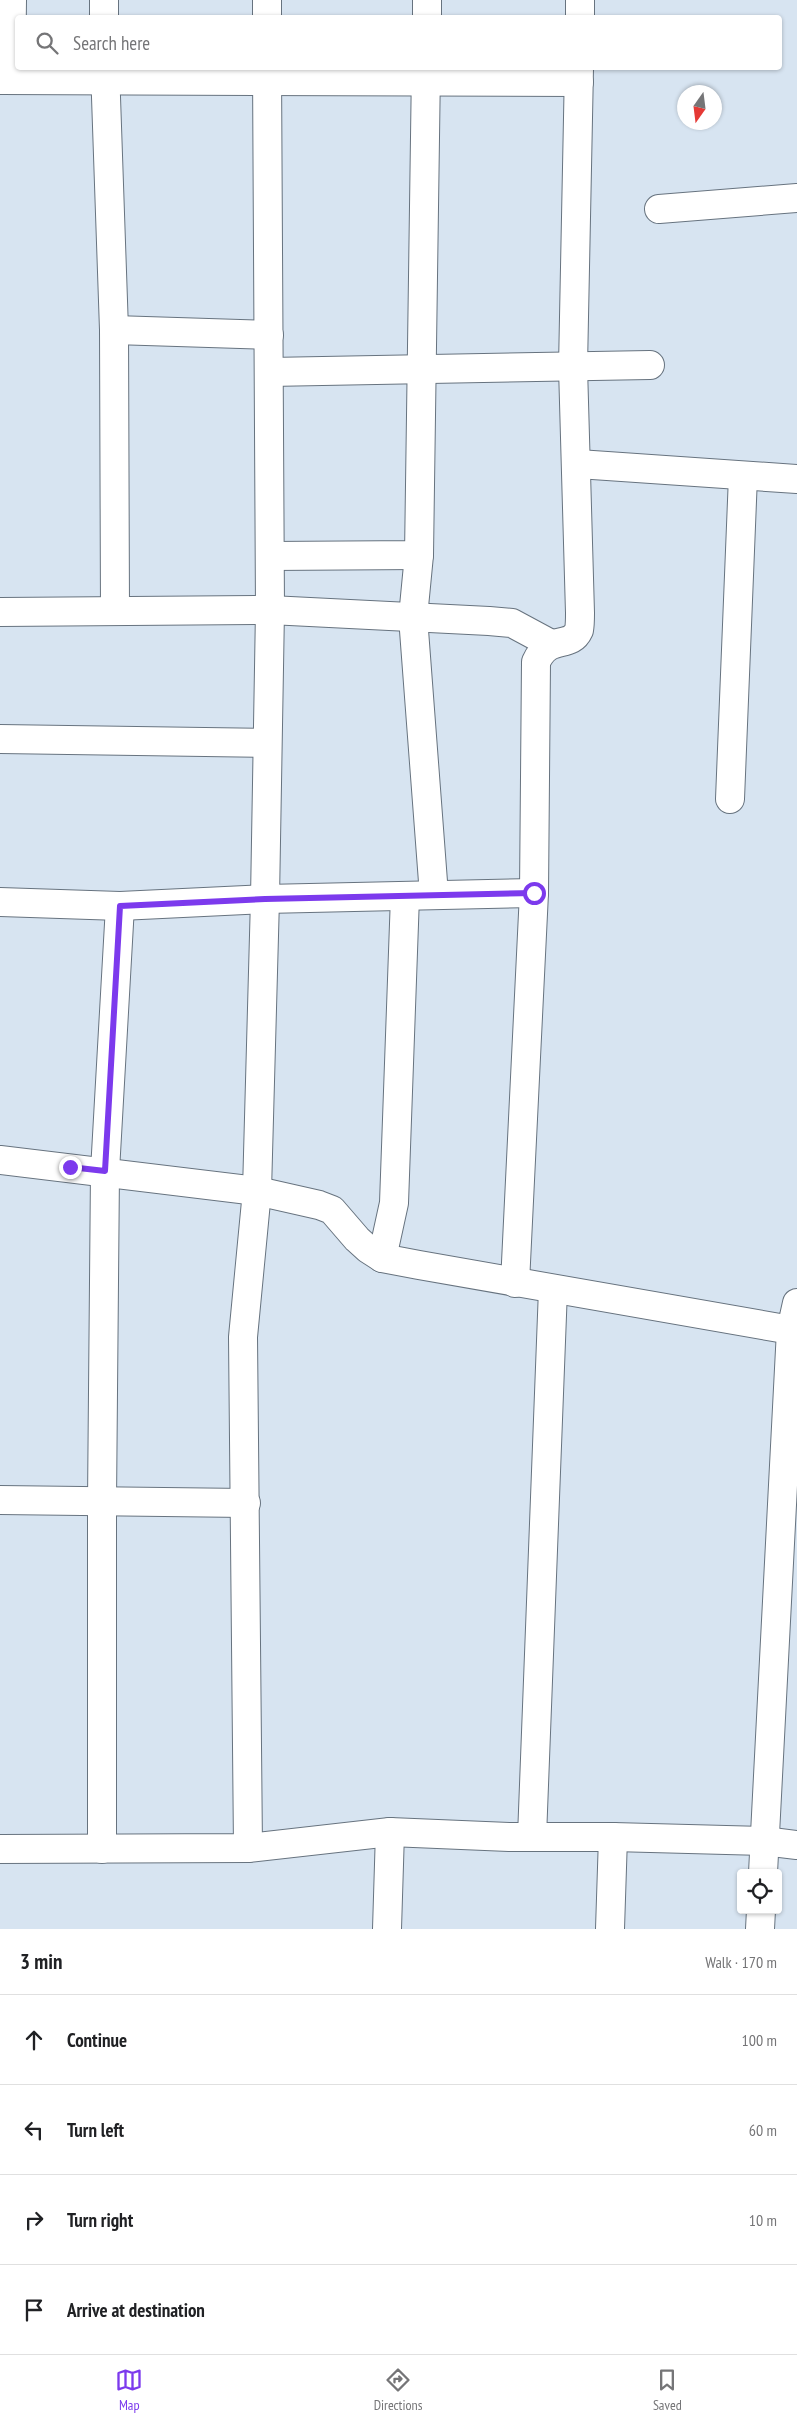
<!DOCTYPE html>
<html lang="en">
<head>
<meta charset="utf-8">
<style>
	body { margin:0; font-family:"PT Sans Narrow",sans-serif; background:#f6f6f6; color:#202124 }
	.controls { position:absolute; right:15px; bottom:15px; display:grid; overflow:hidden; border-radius:5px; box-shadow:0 1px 4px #0004 }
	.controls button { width:45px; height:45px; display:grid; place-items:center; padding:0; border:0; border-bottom:1px solid #e0e0e0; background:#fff; color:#202124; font:25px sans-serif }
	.compass { position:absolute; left:677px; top:85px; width:45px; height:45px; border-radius:50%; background:#fff; box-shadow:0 1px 4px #0004; rotate:194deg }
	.stop { position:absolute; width:15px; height:15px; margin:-11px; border:4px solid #7c3aed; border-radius:50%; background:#fff }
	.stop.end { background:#7c3aed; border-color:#fff; box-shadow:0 1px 5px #0008 }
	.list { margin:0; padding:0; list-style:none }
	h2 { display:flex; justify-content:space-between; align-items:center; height:65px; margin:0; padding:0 20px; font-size:21px }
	h2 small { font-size:16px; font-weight:400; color:#757577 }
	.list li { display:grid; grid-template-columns:32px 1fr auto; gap:15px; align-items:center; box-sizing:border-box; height:90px; padding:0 20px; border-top:1px solid #e0e0e0 }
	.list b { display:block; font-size:19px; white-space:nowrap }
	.list em { font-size:16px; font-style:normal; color:#757577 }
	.icon { flex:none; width:28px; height:28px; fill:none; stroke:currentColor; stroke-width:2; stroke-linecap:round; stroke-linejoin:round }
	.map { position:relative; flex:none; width:797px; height:1929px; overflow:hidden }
	.search { position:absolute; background:#fff; box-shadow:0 1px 4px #0004; left:15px; right:15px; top:15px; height:55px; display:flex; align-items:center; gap:12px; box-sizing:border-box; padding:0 18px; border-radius:5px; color:#757577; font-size:19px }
	.sheet { height:425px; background:#fff }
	nav { display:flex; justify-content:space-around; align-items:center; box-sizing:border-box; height:70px; border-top:1px solid #e0e0e0; background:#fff; font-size:14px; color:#757577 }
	nav a { display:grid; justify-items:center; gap:2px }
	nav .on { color:#7c3aed }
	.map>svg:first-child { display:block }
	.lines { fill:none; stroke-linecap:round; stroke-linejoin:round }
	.minor-casing { stroke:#67737f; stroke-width:30 }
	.minor { stroke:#fff; stroke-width:28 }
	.route { stroke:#7c3aed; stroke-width:6 }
</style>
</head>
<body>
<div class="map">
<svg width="797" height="1929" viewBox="0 0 797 1929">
	<rect width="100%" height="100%" fill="#d7e4f1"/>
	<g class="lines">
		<defs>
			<g id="minor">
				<polyline points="104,0 104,18"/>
				<polyline points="267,0 267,18"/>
				<polyline points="427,18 427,0"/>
				<polyline points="580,18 580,0"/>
				<polyline points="105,68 114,330 115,611"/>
				<polyline points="0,80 579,82"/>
				<polyline points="11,80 12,0"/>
				<polyline points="659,209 797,198"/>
				<polyline points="114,330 269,335"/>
				<polyline points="269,372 650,365"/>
				<polyline points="578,464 797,479"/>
				<polyline points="419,555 413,617 434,895"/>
				<polyline points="270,556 419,555 426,68"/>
				<polyline points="0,612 270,610 489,621 512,623 551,644"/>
				<polyline points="0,739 267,743"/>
				<polyline points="730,799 743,476"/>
				<polyline points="0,902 120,906 265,899 534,893"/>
				<polyline points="0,1160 257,1191 319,1205 332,1210 357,1239 368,1249 382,1258 419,1265 791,1330 797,1303"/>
				<polyline points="382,1258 394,1203 405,896"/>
				<path d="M515,1283L534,893L536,662C549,633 570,650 579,630C580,625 580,618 580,613L573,367L579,68"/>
				<polyline points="0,1500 246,1503"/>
				<polyline points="532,1837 553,1289"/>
				<polyline points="248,1848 390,1832 509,1837 613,1837 764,1841 797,1845"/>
				<polyline points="0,1849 248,1848 243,1337 257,1191 265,899 270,610 267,68"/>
				<polyline points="102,1849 102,1502 105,1171 120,906"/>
				<polyline points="763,1873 791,1330 797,1331"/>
				<polyline points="387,1929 390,1832"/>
				<polyline points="610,1929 613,1837"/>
				<polyline points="760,1929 761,1910"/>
			</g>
		</defs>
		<use href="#minor" class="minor-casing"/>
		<use href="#minor" class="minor"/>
	</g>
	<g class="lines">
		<polyline class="route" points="70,1167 105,1171 120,906 265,899 534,893"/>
	</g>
</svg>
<div class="controls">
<button><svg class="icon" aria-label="locate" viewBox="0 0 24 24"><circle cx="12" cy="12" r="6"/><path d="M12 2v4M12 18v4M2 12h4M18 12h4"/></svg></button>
</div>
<svg class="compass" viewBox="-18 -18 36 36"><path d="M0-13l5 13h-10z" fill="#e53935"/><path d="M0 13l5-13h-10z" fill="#757577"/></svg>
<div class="stop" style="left:534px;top:893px"></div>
<div class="stop end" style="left:70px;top:1167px"></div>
<div class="search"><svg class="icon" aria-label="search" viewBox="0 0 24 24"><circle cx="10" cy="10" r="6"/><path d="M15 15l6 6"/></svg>Search here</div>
</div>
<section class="sheet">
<h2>3 min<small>Walk · 170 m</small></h2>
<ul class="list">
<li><svg class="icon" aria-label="ahead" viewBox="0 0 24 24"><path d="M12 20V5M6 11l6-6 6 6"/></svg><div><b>Continue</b></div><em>100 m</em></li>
<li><svg class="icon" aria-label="left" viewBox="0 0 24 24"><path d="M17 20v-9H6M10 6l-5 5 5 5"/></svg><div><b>Turn left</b></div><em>60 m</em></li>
<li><svg class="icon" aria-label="right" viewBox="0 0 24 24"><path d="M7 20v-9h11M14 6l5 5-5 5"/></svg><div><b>Turn right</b></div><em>10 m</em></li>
<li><svg class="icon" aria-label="arrive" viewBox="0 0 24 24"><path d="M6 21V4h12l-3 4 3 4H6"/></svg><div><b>Arrive at destination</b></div></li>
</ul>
</section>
<nav>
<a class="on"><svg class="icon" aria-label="map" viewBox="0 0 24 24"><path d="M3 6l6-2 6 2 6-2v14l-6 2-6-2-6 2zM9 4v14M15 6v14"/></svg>Map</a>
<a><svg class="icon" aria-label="directions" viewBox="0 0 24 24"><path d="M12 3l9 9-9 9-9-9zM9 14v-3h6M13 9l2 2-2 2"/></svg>Directions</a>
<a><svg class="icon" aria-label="saved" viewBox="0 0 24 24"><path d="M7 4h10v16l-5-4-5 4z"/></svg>Saved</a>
</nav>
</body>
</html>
